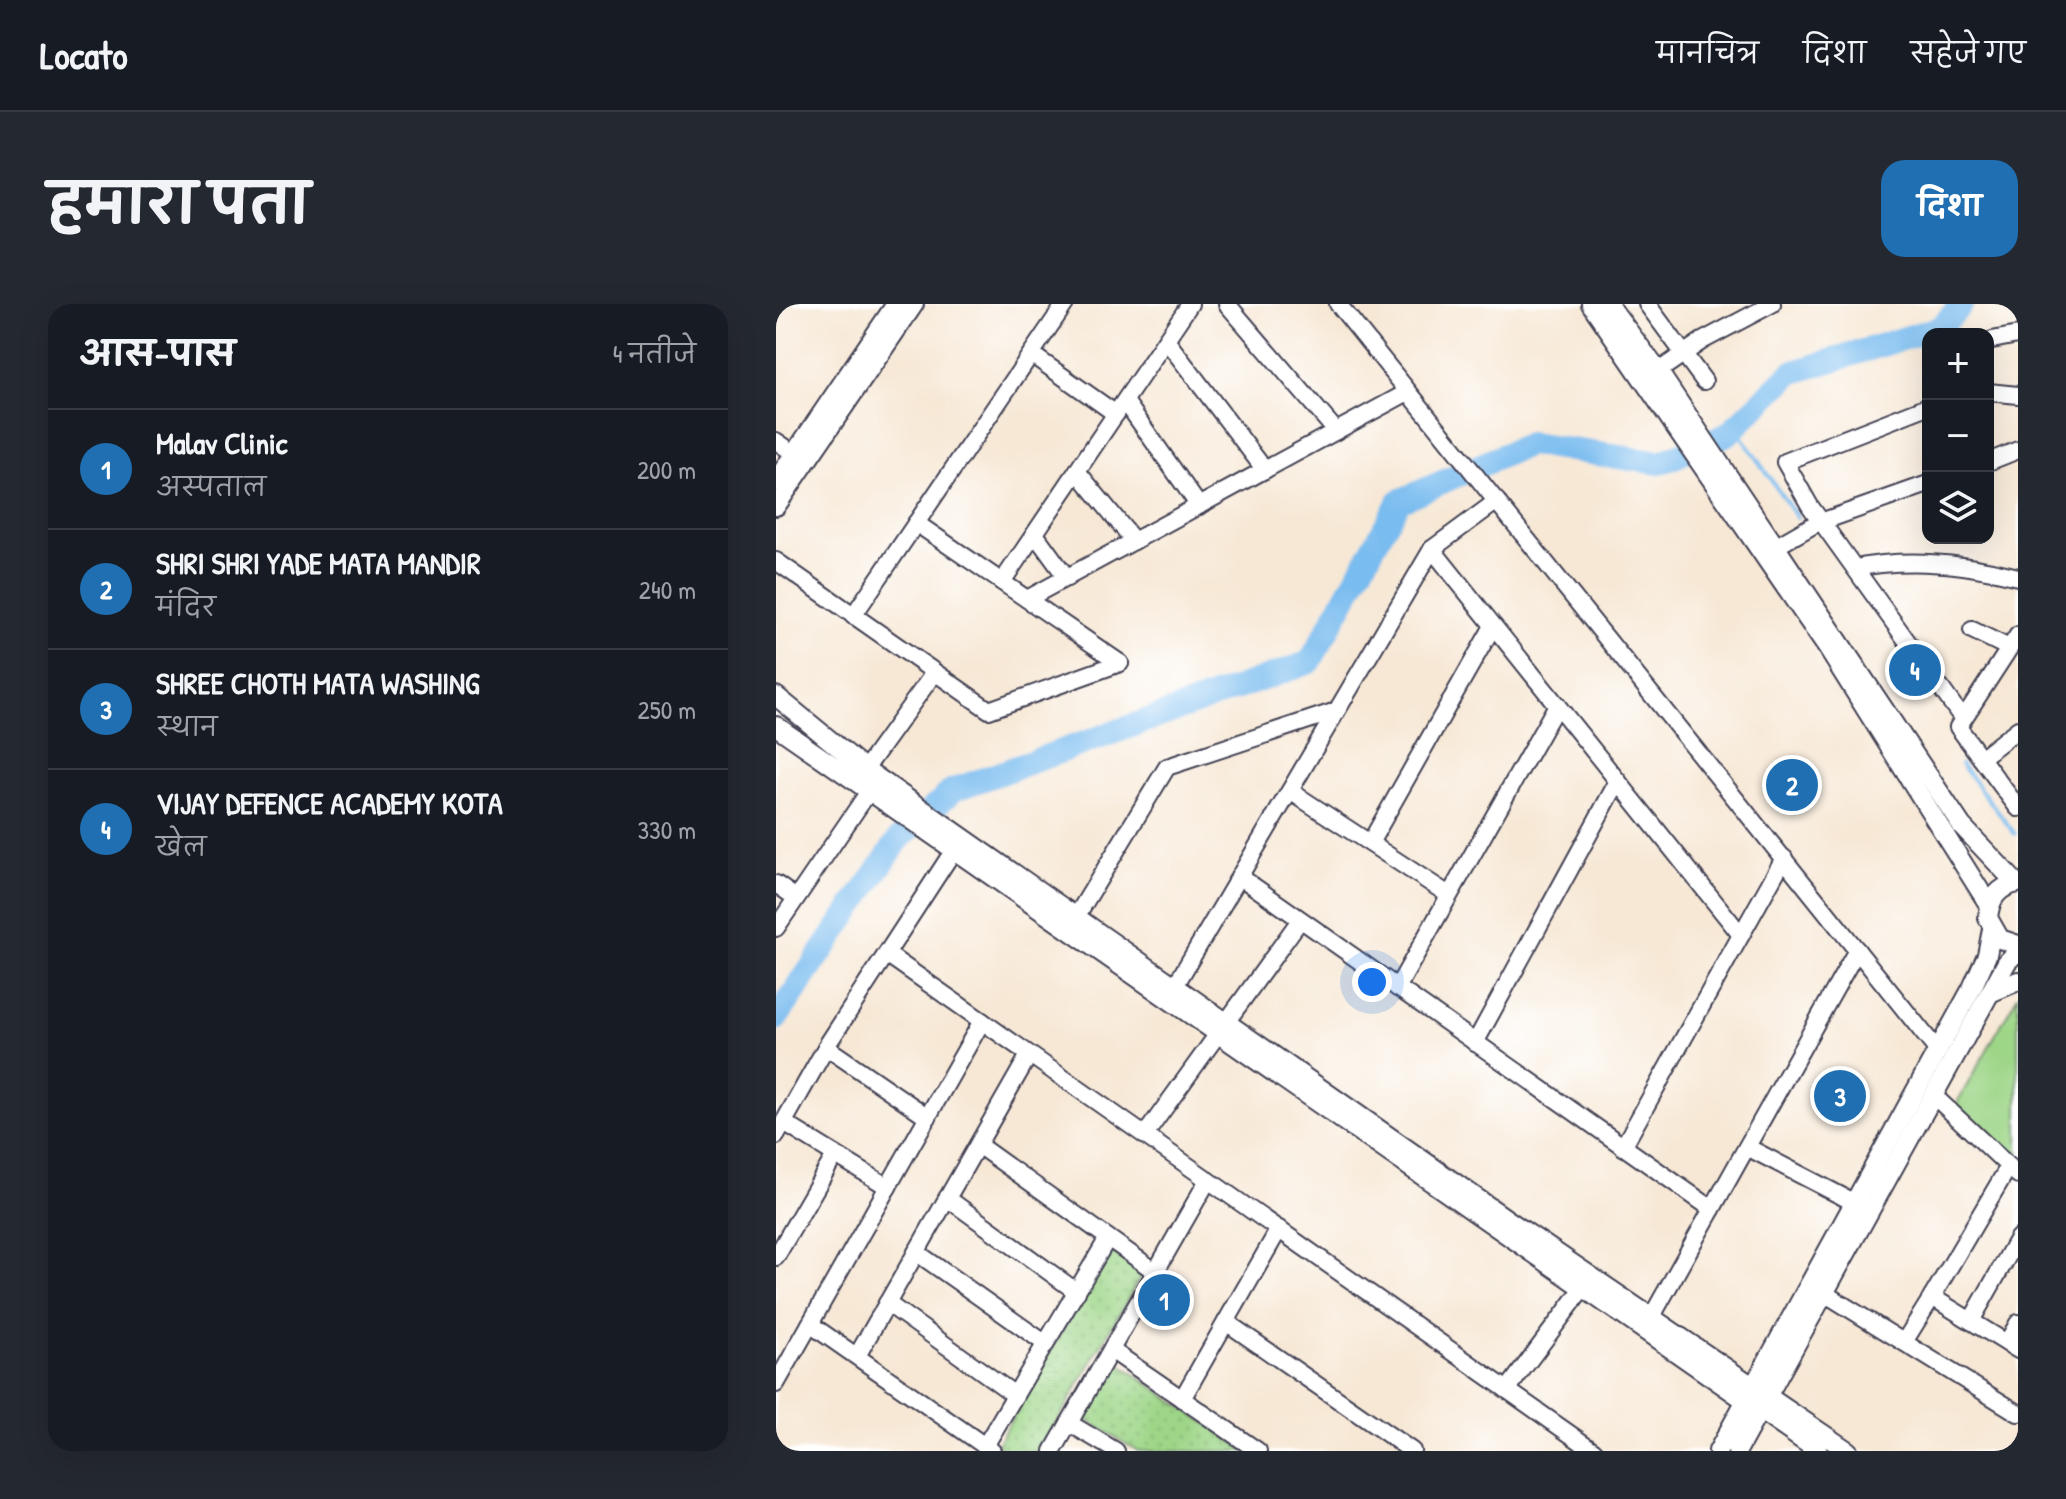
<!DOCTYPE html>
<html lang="hi">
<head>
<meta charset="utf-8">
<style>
	body { margin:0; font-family:"Patrick Hand","Playpen Sans Deva",sans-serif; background:#242831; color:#f1f3f6 }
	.controls { position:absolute; right:24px; top:24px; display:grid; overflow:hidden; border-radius:16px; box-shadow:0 8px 32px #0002 }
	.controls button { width:72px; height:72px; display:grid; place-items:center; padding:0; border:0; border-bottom:2px solid #363941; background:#171b24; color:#f1f3f6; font:40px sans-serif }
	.you { position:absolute; left:596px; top:678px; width:28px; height:28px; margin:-20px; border:6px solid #fff; border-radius:50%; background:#1a73e8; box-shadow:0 0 0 12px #1a73e833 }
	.badge { display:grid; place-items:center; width:52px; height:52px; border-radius:50%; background:#1f6fb2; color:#fff; font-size:26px; font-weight:700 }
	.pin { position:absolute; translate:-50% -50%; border:4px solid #fff; box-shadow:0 2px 8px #0006 }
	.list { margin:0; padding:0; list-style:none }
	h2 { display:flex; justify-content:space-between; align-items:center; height:104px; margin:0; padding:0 32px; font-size:34px }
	h2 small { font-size:26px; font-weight:400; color:#9ea1a6 }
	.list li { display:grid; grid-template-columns:52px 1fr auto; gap:24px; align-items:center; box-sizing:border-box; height:120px; padding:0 32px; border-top:2px solid #363941 }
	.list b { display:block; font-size:30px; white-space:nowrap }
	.list p { margin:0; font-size:26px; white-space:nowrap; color:#9ea1a6 }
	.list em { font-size:26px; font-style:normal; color:#9ea1a6 }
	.icon { flex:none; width:44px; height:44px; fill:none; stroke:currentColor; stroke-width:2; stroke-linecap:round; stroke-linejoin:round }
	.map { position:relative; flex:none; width:1242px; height:1147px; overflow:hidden; border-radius:24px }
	header { display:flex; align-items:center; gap:48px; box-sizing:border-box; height:112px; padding:0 40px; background:#171b24; border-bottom:2px solid #363941 }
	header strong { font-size:38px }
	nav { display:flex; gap:44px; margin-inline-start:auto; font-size:28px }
	.intro { display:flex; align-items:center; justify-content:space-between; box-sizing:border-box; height:192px; padding:0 48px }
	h1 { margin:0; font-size:56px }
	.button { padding:20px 36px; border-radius:24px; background:#1f6fb2; color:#fff; font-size:28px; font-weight:700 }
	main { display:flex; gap:48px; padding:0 48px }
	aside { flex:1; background:#171b24; border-radius:24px; box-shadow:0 8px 32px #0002 }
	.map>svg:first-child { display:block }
	.grass { fill:#9ed688; stroke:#607c62; stroke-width:2 }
	.park { fill:url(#park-dots); stroke:#607c62; stroke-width:2 }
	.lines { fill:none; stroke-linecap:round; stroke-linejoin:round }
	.stream { stroke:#79bcef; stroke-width:4 }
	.river { stroke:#79bcef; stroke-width:24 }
	.minor-casing { stroke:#424052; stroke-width:20 }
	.tertiary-casing { stroke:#424052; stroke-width:22 }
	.minor { stroke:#fff; stroke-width:16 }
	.tertiary { stroke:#fff; stroke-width:18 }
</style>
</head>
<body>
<header>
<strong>Locato</strong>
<nav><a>मानचित्र</a><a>दिशा</a><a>सहेजे गए</a></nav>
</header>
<div class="intro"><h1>हमारा पता</h1><a class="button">दिशा</a></div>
<main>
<aside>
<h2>आस-पास<small>4 नतीजे</small></h2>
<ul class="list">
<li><span class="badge">1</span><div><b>Malav Clinic</b><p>अस्पताल</p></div><em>200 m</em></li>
<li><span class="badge">2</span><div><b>SHRI SHRI YADE MATA MANDIR</b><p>मंदिर</p></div><em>240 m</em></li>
<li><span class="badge">3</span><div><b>SHREE CHOTH MATA WASHING</b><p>स्थान</p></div><em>250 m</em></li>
<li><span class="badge">4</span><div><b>VIJAY DEFENCE ACADEMY KOTA</b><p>खेल</p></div><em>330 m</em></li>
</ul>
</aside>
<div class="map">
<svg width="1242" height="1147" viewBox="0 0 1242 1147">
	<defs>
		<pattern id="park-dots" width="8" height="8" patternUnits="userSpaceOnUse" patternTransform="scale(2)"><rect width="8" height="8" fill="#9ed688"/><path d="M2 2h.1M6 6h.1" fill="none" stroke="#88b776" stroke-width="1.8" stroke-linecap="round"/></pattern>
	</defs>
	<rect width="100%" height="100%" fill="#fff"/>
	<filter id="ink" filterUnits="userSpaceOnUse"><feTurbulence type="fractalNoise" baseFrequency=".0125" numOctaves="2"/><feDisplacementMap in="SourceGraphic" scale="16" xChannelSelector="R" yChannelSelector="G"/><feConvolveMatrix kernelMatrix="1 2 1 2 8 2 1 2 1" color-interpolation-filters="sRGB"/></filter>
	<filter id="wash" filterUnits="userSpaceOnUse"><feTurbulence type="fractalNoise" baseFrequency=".006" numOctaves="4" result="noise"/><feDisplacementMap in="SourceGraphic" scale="32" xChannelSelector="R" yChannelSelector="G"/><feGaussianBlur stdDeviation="1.8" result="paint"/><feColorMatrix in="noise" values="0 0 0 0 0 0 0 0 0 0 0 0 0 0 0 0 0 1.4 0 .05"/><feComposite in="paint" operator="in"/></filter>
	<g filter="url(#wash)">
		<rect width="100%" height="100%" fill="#f7e8d5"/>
		<polygon class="grass" points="1242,691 1242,864 1178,804"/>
		<g class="park">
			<polygon points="333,947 368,967 264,1147 231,1147 220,1141"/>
			<polygon points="341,1058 470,1147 362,1147 309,1115"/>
		</g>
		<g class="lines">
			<g class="stream">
				<polyline points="959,123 1021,214"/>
				<polyline points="1185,460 1239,530"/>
			</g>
			<polyline class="river" points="0,715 123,535 177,486 534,358 623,197 753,140 884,159 952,130 1015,69 1165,23 1186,0"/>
		</g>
	</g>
	<g filter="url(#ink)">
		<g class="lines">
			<defs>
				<g id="minor">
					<polyline points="451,0 560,127"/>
					<polyline points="562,0 1161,746"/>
					<polyline points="871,0 928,77"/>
					<polyline points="390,36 489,166"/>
					<polyline points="1216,36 1242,31"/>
					<polyline points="255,50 340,110"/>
					<polyline points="874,73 926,37 996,0"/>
					<polyline points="1212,88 1242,91"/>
					<polyline points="349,97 423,202"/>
					<polyline points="1152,102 1009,158 1034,202 1187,415"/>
					<polyline points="0,137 19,150"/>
					<polyline points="1212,158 1242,146"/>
					<polyline points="301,167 358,237"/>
					<polyline points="140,219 344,359"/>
					<polyline points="259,230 291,274"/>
					<polyline points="999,243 1039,220 1152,180"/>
					<polyline points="656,245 965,631"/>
					<polyline points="0,257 213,406 344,359"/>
					<path d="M1079,264C1133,253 1188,259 1242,273"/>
					<polyline points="226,278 414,0"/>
					<polyline points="251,295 632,88"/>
					<polyline points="77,312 289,0"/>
					<polyline points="1196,326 1233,344"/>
					<polyline points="1242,331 1182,423 1242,504"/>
					<polyline points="1205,454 1242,425"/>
					<polyline points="82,475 158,369"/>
					<polyline points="514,487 673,591"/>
					<polyline points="594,539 717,322"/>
					<polyline points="463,572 936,905"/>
					<polyline points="0,580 20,594"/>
					<polyline points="300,613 391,463 560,407"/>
					<polyline points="0,624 100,477"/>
					<polyline points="112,651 818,1147"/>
					<polyline points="399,682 656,245 721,197"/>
					<polyline points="621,684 781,401"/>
					<polyline points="699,739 842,477"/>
					<polyline points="50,743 152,813"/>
					<polyline points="1157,791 1242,871"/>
					<polyline points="8,819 112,883"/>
					<polyline points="369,831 524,616"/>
					<polyline points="0,832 53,738 185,535"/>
					<polyline points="202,841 380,968"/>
					<polyline points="847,843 1008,554"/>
					<polyline points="971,843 1077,898"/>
					<polyline points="1233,862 1156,993 1242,1046"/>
					<polyline points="171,894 301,988"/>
					<polyline points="140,948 270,1040"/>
					<polyline points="0,953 59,851"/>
					<polyline points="1048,989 1242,1109"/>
					<polyline points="111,999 239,1091"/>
					<polyline points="875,1014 1081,646"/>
					<polyline points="1195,1017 1242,934"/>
					<polyline points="450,1018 636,1147"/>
					<polyline points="34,1020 216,1147"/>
					<polyline points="1128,1038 1156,993"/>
					<polyline points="1231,1039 1242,1019"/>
					<polyline points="335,1046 482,1147"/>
					<polyline points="81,1052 253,751"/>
					<polyline points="0,1080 206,717"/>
					<polyline points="731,1086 814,975"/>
					<polyline points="406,1095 503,925"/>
					<polyline points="293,1119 340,1147"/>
					<polyline points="209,1142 332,934"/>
					<polyline points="277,1147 432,876"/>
				</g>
				<g id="tertiary">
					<polyline points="815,0 1052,345 1213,601"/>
					<polyline points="832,0 882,67 1186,522 1240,579"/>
					<polyline points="0,177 120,0"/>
					<polyline points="0,202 138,0"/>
					<polyline points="0,392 89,465 732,916 1072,1147"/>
					<polyline points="0,422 1042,1147"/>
					<path d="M1242,579C1222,583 1214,594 1212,614L1224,635L1242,641"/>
					<polyline points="1214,689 1242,677"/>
					<polyline points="942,1147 1196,684 1211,651 1216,625"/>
					<polyline points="961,1147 1231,658 1242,647"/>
				</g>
			</defs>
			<use href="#minor" class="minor-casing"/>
			<use href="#tertiary" class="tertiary-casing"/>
			<use href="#minor" class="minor"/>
			<use href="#tertiary" class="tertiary"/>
		</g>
	</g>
</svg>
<div class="controls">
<button>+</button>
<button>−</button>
<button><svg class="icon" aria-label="layers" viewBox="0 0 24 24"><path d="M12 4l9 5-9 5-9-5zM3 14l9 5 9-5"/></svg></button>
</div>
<div class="you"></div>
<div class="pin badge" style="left:388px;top:996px">1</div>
<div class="pin badge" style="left:1016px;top:481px">2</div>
<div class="pin badge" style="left:1064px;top:792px">3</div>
<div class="pin badge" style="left:1139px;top:366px">4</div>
</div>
</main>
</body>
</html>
